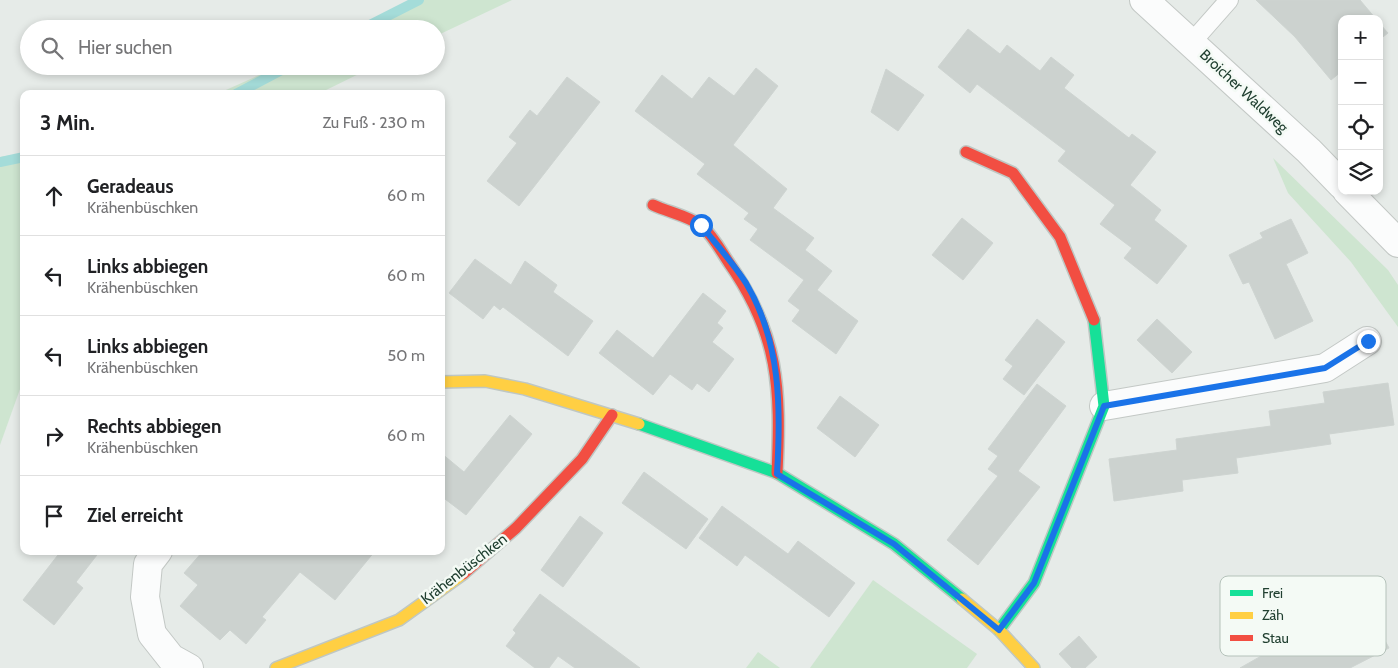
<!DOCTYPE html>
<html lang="de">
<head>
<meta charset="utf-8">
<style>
	body { margin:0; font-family:Cabin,sans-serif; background:#f2f2f2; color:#202124 }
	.controls { position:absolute; right:15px; top:15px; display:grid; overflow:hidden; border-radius:10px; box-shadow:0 2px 8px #0003 }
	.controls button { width:45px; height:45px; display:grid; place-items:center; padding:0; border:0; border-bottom:1px solid #e0e0e0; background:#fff; color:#202124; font:25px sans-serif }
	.stop { position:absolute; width:15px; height:15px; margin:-11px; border:4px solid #1a73e8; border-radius:50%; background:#fff }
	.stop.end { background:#1a73e8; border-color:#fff; box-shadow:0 1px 5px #0008 }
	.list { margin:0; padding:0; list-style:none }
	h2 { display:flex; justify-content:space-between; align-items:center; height:65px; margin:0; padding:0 20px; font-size:21px }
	h2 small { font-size:16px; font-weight:400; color:#757577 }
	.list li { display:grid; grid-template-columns:32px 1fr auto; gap:15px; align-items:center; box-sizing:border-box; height:80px; padding:0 20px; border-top:1px solid #e0e0e0 }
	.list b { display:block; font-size:19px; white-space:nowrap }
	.list p { margin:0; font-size:16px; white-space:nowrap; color:#757577 }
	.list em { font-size:16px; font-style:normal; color:#757577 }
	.icon { flex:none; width:28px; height:28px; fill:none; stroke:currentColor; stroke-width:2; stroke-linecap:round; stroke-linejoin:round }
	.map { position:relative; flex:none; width:1398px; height:668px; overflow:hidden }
	.search { position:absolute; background:#fff; box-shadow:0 2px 8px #0003; left:20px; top:20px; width:425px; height:55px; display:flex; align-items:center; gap:12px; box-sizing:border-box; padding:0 18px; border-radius:28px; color:#757577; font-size:19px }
	.panel { position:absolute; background:#fff; box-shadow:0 2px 8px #0003; left:20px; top:90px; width:425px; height:465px; border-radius:10px }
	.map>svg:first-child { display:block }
	.green { fill:#cee5d0 }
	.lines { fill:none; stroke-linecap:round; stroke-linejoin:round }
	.stream { stroke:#a4dcd9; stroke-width:10 }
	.building { fill:#ccd2cf; stroke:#ced4d1 }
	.lane-casing { stroke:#c3c8c5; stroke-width:20 }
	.street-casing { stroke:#c3c8c5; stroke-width:30 }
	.fast-casing { stroke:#bfc7c3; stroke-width:14 }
	.slow-casing { stroke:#bfc7c3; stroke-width:14 }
	.jam-casing { stroke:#bfc7c3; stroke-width:14 }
	.lane { stroke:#fbfcfc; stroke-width:18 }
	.street { stroke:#fbfcfc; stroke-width:28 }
	.fast { stroke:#16e098; stroke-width:11 }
	.slow { stroke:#ffcf43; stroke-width:11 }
	.jam { stroke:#f24e42; stroke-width:11 }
	.route { stroke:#1a73e8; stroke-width:6 }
	.labels { text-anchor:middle; stroke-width:5; stroke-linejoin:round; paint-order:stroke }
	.street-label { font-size:15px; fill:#214031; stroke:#f4faf5 }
	.key { fill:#f4faf5; stroke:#b5c2ba; stroke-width:1 }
	.key-label { font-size:14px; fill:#214031 }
</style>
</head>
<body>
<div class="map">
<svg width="1398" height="668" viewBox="0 0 1398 668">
	<rect width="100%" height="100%" fill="#e6ebe8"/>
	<g class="green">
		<polygon points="417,0 512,0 436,36 436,29 357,29"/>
		<polygon points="279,66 375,66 318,94 217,94"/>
		<polygon points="24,153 24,378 0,445 0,157"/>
		<polygon points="1273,158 1388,270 1398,285 1398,327 1351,262 1288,193"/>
		<polygon points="873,580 977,654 967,668 810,668"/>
		<polygon points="758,652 780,668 746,668"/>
	</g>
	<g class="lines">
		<g class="stream">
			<polyline points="362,29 419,0"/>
			<polyline points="236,94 289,66"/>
			<polyline points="0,162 24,157"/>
		</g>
	</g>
	<g class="building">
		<polygon points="1256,0 1360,0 1376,19 1342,19 1342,71 1331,80 1295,37"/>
		<polygon points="1379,23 1388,33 1379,40"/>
		<polygon points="968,29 1000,54 1007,45 1040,71 1051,57 1074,75 1064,88 1129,138 1132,134 1156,152 1130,185 1161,210 1154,220 1187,246 1157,284 1124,258 1132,248 1100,224 1115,205 1058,161 1066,151 977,84 970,93 938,67"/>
		<polygon points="756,68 778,86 733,145 787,189 773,208 814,238 805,250 832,271 817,290 858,321 836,354 792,321 800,310 788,301 804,280 750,240 758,229 744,219 749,213 697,174 705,164 635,111 662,75 692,99 709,77 734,96"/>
		<polygon points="886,69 924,95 898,131 871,112"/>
		<polygon points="567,77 600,102 519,206 487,181 517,143 509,137 530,110 537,116"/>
		<polygon points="962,218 993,243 963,280 932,255"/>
		<polygon points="1291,219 1308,253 1286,264 1313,321 1275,339 1249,282 1243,284 1229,255 1263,238 1260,233"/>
		<polygon points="475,259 511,285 525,261 557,285 553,292 593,321 568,356 503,307 500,310 494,305 483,319 449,293"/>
		<polygon points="703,293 726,311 717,323 723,328 712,342 734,359 709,392 697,383 692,390 670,374 653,395 599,353 617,330 653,358"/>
		<polygon points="1037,319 1065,342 1024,395 1003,379 1013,366 1005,360"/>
		<polygon points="1157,319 1192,352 1172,373 1137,340"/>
		<polygon points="1388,383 1394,425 1329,434 1331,444 1236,458 1238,473 1182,480 1183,491 1114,501 1109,459 1177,450 1176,439 1271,426 1269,411 1325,403 1323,392"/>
		<polygon points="1037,384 1066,406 1018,471 1040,487 978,565 947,540 998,476 988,469 998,456 988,449"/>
		<polygon points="840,396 879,425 855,457 817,428"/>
		<polygon points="510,415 532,434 466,515 441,496 441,453 464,472"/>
		<polygon points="644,472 708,519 686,549 622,503"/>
		<polygon points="722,506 788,554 798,541 855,583 829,617 745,555 737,566 699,538"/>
		<polygon points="580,516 603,533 563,587 541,570"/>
		<polygon points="61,551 100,551 76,582 83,588 54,625 23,600"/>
		<polygon points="203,551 375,551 335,600 300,572 262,617 266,620 246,644 230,630 220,640 180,606 198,585 184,573"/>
		<polygon points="540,594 640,668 575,668 558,656 549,668 535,668 506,646 516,633 513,630"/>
		<polygon points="1370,613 1389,648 1350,668 1240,668 1293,638 1300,651"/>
		<polygon points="1079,636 1097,657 1085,668 1072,668 1059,654"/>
	</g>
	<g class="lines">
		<defs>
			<polyline id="lane" points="1192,42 1229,0"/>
			<g id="street">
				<polyline points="1144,0 1309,151 1342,185"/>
				<polyline points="1347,191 1398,243"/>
				<polyline points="1104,406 1325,368 1367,341"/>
				<polyline points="158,551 148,564 145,597 152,634 171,658 189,668"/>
			</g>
			<g id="fast">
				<polyline points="639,424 777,473 894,544 962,599"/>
				<polyline points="999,630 1034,583 1104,406 1094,320"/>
			</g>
			<g id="slow">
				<polyline points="441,382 485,381 525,389 639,424"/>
				<polyline points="962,599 999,630 1034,668"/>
				<polyline points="276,668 399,620 463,574"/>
			</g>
			<g id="jam">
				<polyline points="966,152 1013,173 1060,237 1094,320"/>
				<path d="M653,205C668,212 689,216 702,226C713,236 721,251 729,263C779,334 781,389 777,473"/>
				<polyline points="463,574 516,528 582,459 612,415"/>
			</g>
		</defs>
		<use href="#lane" class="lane-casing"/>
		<use href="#street" class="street-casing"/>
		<use href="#fast" class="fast-casing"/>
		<use href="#slow" class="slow-casing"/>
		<use href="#jam" class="jam-casing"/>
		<use href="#lane" class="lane"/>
		<use href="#street" class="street"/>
		<use href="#fast" class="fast"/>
		<use href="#slow" class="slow"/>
		<use href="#jam" class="jam"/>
	</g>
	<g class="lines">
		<path class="route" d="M701,225C716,244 733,263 746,283C781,342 781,408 777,474L894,544L999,630L1034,583L1104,406L1325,368L1368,341"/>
	</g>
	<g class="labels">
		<g class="street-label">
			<text transform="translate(1244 91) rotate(43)" y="5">Broicher Waldweg</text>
			<text transform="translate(464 569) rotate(-38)" y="5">Krähenbüschken</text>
		</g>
	</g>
	<rect x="1220" y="576" width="166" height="80" rx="8" class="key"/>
	<rect x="1230" y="590" width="23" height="6" fill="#16e098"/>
	<rect x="1230" y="612" width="23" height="7" fill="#ffcf43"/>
	<rect x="1230" y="635" width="23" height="6" fill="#f24e42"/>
	<g class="key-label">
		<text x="1262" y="598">Frei</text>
		<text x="1262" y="620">Zäh</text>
		<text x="1262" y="643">Stau</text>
	</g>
</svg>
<div class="controls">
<button>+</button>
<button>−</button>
<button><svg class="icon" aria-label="locate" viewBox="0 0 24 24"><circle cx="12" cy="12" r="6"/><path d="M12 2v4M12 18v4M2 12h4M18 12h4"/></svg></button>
<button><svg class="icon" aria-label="layers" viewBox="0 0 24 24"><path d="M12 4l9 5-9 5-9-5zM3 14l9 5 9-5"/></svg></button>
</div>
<div class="stop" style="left:701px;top:225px"></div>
<div class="stop end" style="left:1368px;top:341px"></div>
<div class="search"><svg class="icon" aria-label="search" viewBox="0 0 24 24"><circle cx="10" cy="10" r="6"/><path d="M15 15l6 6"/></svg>Hier suchen</div>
<section class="panel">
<h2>3 Min.<small>Zu Fuß · 230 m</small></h2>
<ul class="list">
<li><svg class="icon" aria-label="ahead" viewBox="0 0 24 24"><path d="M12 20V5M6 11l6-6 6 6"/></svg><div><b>Geradeaus</b><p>Krähenbüschken</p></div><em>60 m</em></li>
<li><svg class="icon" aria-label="left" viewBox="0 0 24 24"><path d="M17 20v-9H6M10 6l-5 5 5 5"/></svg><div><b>Links abbiegen</b><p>Krähenbüschken</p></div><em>60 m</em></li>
<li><svg class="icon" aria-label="left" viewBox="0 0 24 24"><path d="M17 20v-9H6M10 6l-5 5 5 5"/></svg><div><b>Links abbiegen</b><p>Krähenbüschken</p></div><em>50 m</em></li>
<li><svg class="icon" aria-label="right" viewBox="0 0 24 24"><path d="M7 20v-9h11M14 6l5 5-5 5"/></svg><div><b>Rechts abbiegen</b><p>Krähenbüschken</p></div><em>60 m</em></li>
<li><svg class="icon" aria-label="arrive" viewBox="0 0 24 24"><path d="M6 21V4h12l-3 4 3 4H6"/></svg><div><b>Ziel erreicht</b></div></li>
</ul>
</section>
</div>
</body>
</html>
